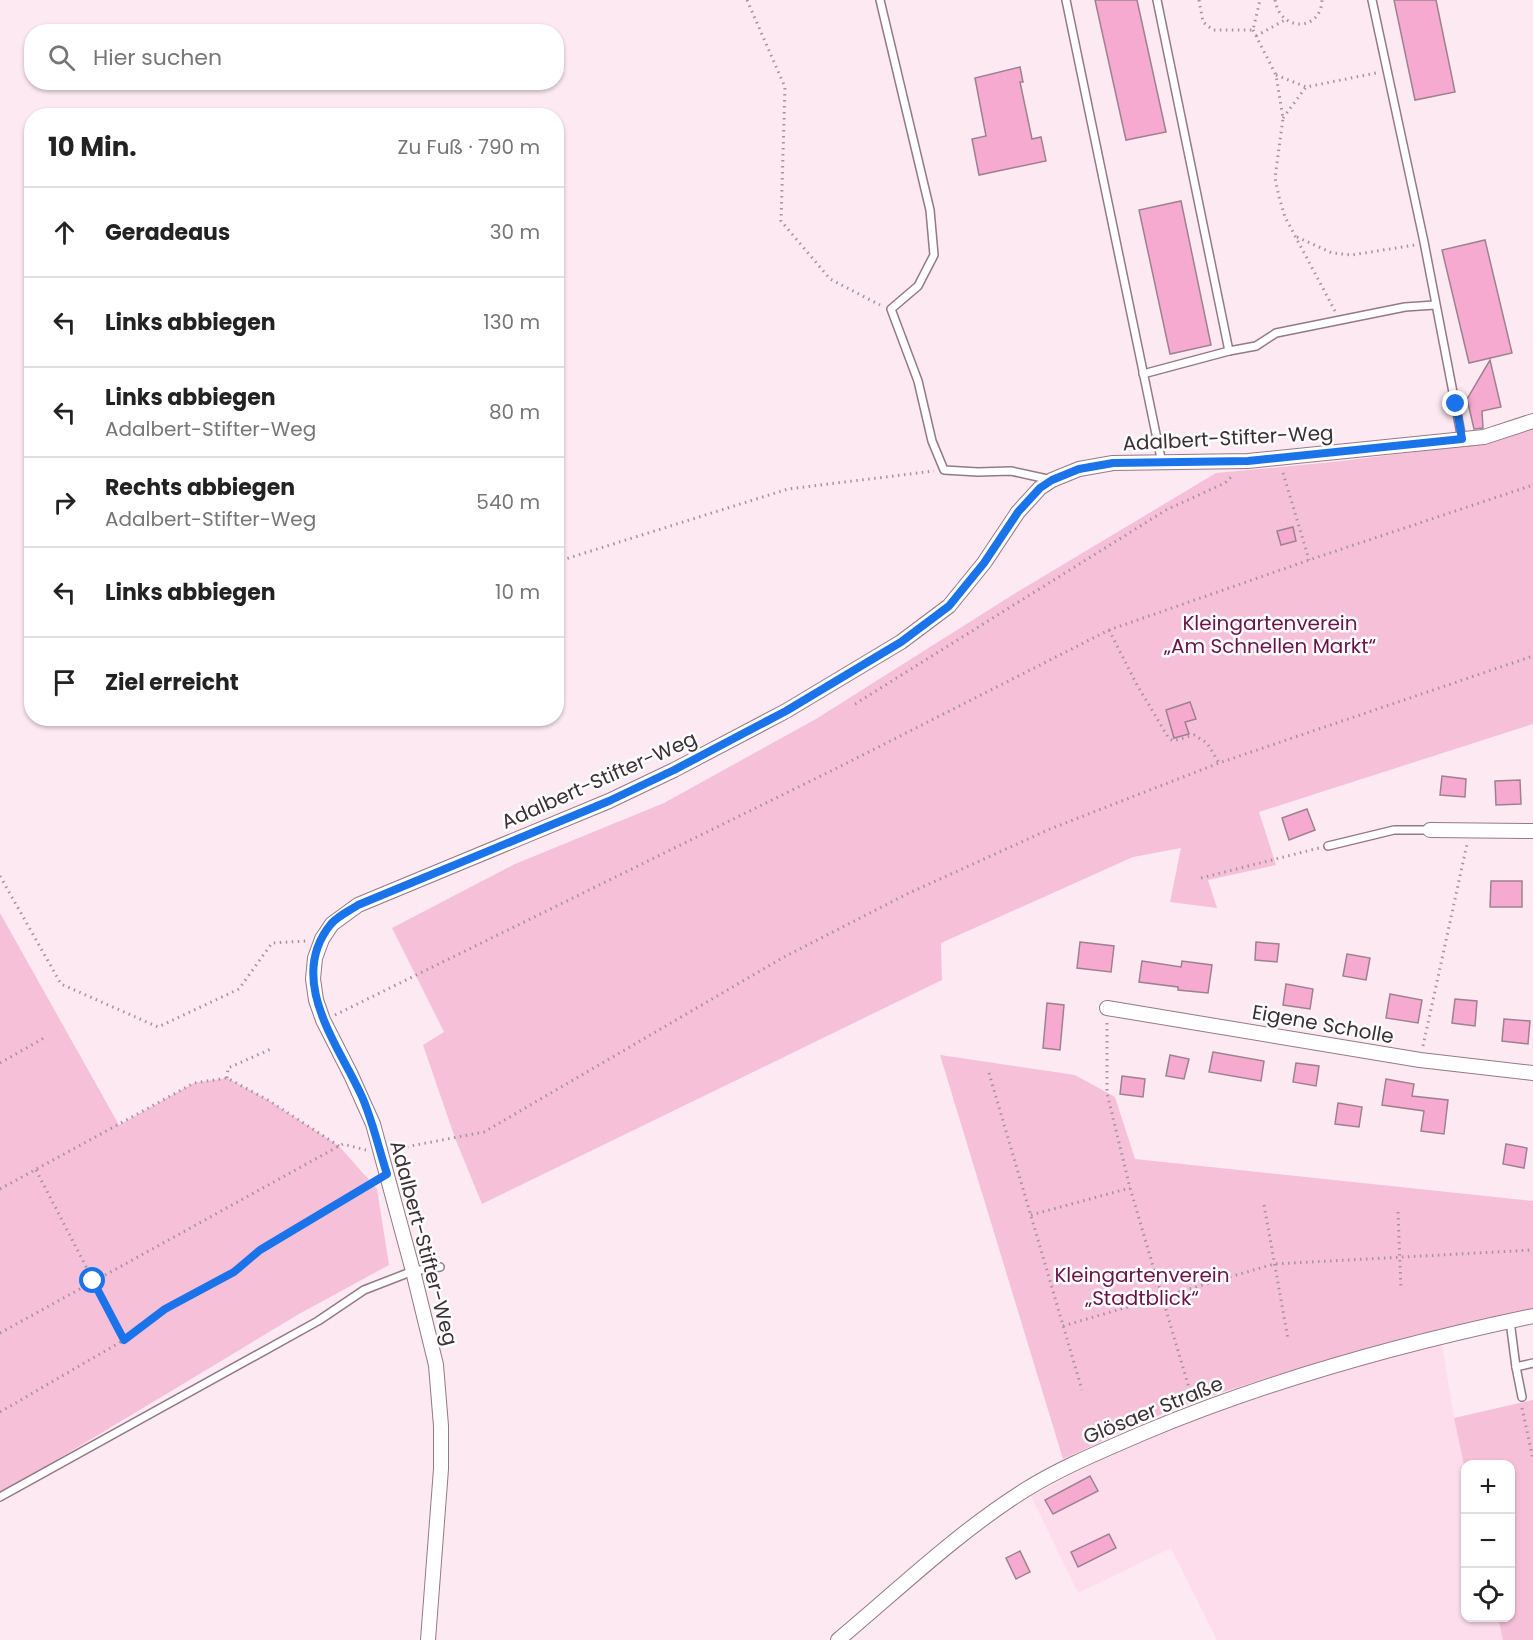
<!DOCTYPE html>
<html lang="de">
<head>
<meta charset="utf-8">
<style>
	body { margin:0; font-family:Poppins,sans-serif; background:#f2f2f2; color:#222 }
	.controls { position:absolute; right:18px; bottom:18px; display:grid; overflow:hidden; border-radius:12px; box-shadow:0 2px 4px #0004 }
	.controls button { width:54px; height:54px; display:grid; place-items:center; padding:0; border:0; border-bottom:2px solid #e0e0e0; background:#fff; color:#222; font:30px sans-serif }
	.stop { position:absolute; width:18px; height:18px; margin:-14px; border:4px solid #1a73e8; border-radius:50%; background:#fff }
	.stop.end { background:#1a73e8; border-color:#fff; box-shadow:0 2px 6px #0008 }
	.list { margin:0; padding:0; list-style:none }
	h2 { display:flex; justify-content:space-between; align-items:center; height:78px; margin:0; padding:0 24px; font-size:26px }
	h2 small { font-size:20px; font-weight:400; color:#767676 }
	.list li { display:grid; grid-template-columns:39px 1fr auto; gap:18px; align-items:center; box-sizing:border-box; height:90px; padding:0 24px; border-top:2px solid #e0e0e0 }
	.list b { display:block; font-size:22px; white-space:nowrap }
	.list p { margin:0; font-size:20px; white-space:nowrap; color:#767676 }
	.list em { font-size:20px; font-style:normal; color:#767676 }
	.icon { flex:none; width:33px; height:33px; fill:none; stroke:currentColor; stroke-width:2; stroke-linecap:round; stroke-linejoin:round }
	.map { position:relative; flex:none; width:1533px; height:1640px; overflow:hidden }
	.search { position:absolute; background:#fff; box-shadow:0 2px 4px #0004; left:24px; top:24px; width:540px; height:66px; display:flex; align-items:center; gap:15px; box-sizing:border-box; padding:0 21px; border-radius:24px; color:#767676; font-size:22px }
	.panel { position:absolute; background:#fff; box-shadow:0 2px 4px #0004; left:24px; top:108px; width:540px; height:618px; border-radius:24px }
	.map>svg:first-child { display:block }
	.built { fill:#fddceb }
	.green { fill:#f6c0d9 }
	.building { fill:#f7aad0; stroke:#9e818f; stroke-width:1.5 }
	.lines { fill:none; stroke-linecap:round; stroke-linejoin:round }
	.service-casing { stroke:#967986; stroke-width:10 }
	.minor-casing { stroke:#967986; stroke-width:16 }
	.path { stroke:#a5949b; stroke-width:3; stroke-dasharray:1.5 4.5; stroke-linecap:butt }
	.service { stroke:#fff; stroke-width:7 }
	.minor { stroke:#fff; stroke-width:14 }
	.route { stroke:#1a73e8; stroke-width:8 }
	.labels { text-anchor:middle; stroke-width:5; stroke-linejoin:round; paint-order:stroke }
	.street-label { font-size:20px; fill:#3c2f35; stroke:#fdfdfd }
	.park-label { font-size:20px; fill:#6b1349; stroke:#fdfdfd }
</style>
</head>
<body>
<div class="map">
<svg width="1533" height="1640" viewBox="0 0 1533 1640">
	<rect width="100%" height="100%" fill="#fde9f2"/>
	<polygon class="built" points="1442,1345 1454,1418 1465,1470 1466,1618 1498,1618 1503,1640 1217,1640 1171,1548 1078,1593 1031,1496 1099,1460 1188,1422 1241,1402 1327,1372"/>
	<g class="green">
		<polygon points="1533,430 1533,724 1259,812 1276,865 1208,880 1217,908 1170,902 1181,848 1133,857 941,943 942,980 482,1204 455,1138 423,1045 444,1032 392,928 515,864 664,803 816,719 1014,594 1216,473 1333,462 1472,445"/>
		<polygon points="0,913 119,1125 194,1083 227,1078 268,1100 339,1146 377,1189 389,1265 299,1314 0,1494"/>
		<path d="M940,1055L1075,1075L1115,1097L1135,1159L1533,1201V1309C1419,1334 1307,1363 1196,1401C1152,1416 1106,1440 1063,1459Z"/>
		<polygon points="1533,1400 1533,1640 1503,1640 1498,1618 1510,1618 1510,1464 1466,1464 1465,1470 1454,1418"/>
	</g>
	<g class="building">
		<polygon points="1095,0 1137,0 1166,132 1126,140"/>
		<polygon points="1394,0 1436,0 1455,92 1415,100"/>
		<polygon points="1020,67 1023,82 1020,82 1032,139 1041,137 1046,161 979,175 972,139 986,136 975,78"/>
		<polygon points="1181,201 1211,345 1170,354 1139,210"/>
		<polygon points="1485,240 1512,353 1469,363 1442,250"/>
		<polygon points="1490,360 1501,407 1482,411 1483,428 1474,429 1467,399"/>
		<polygon points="1293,527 1296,541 1281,545 1277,531"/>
		<polygon points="1190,702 1196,719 1185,722 1189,734 1174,738 1166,710"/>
		<polygon points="1442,776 1466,779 1465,797 1440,795"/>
		<polygon points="1520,780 1521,804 1496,805 1495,781"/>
		<polygon points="1307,809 1315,830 1289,840 1282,818"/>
		<polygon points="1491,881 1522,881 1522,907 1490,907"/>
		<polygon points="1080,942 1114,946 1111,972 1077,968"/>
		<polygon points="1256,942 1279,944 1277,962 1255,960"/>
		<polygon points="1347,954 1370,958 1366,980 1343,976"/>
		<polygon points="1142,961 1181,967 1182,961 1212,965 1208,993 1178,990 1178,987 1139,982"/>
		<polygon points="1286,984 1313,989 1310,1009 1283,1005"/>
		<polygon points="1390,994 1422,1000 1418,1023 1386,1018"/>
		<polygon points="1455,999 1477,1001 1475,1026 1452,1023"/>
		<polygon points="1047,1003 1064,1005 1060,1050 1043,1048"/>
		<polygon points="1504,1019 1530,1021 1528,1044 1502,1041"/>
		<polygon points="1213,1052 1264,1061 1261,1081 1209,1072"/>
		<polygon points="1170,1055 1189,1059 1184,1079 1166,1076"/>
		<polygon points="1296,1063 1319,1066 1316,1086 1293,1082"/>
		<polygon points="1122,1076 1145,1079 1143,1097 1120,1094"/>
		<polygon points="1386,1079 1414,1084 1412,1096 1448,1100 1444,1134 1421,1131 1424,1111 1382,1105"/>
		<polygon points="1338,1103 1362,1107 1359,1127 1335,1124"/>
		<polygon points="1506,1144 1527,1148 1524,1168 1503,1164"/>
		<polygon points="1090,1476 1098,1491 1053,1514 1045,1500"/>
		<polygon points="1109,1534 1116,1548 1078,1567 1071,1552"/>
		<polygon points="1020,1551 1030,1572 1016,1579 1006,1558"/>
	</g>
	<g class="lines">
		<defs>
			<g id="service">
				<polyline points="880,0 930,210 934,255 918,286 891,309 918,381 932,441 944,470 978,472 1011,471 1052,480"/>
				<polyline points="1066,0 1162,463"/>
				<polyline points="1157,0 1229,351 1256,346 1276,333 1405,307 1435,305"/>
				<polyline points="1372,0 1424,242 1462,439"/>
				<polyline points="1143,374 1229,351"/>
				<polyline points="1328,846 1394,830 1430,830"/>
				<polyline points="1510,1321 1516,1367 1533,1363"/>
				<polyline points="1516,1367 1522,1397"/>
				<polyline points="0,1497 318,1321 364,1290 413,1271 440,1267"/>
			</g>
			<g id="minor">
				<polyline points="1430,830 1533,831"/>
				<polyline points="1107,1008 1420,1060 1533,1073"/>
				<polyline points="428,1640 441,1469 441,1426 436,1365 413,1271 373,1124 351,1075 323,1020 316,1000 313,979 315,958 322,939 332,924 358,905 609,801 674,770 786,711 901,642 949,606 984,563 1018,512 1040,488 1052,480 1079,469 1113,463 1248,461 1484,437 1533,421"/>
				<path d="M838,1640C899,1589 958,1532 1025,1490C1062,1467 1104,1450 1143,1433C1269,1380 1399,1344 1533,1316"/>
			</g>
		</defs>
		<use href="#service" class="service-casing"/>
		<use href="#minor" class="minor-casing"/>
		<g class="path">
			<polyline points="747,0 785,87 781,221 830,279 880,305"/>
			<polyline points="1199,0 1203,22 1213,30 1253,30 1260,0"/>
			<path d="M1275,0C1280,32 1321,32 1322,0"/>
			<polyline points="1253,30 1276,75 1283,118 1275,178 1279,197 1285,217 1335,311"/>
			<polyline points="1256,36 1285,20"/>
			<polyline points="1276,75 1306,87 1376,73"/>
			<polyline points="1283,118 1306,87"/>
			<polyline points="1297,237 1332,253 1352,255 1415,245"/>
			<polyline points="1283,473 1309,560"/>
			<polyline points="556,562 788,489 934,471"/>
			<polyline points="1109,630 1137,685 1168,737 1173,741 1194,735 1207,743 1219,763"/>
			<polyline points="855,704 1166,510 1225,483 1232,476"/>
			<polyline points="0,876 61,984 158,1027 239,989 272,943 306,941"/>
			<polyline points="1201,878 1319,848"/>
			<polyline points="335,1015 837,768 1109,630 1309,560 1533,485"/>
			<polyline points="1107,1023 1107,1093 1130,1188 1192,1398"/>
			<polyline points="1423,1046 1467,844"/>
			<polyline points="0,1063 44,1038"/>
			<polyline points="989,1073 1082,1390"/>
			<polyline points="227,1078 228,1068 271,1049"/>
			<polyline points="395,1149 484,1132 784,957 907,894 1050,829 1219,763 1533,656"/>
			<polyline points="36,1170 124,1340"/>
			<polyline points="0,1189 194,1083 227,1078 268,1100 339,1146"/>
			<polyline points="1264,1205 1288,1339"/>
			<polyline points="1398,1212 1401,1290"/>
			<polyline points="1031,1215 1130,1188"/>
			<polyline points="1063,1326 1274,1264 1533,1250"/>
			<polyline points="0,1333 339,1146 343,1144 366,1150"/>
			<polyline points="1522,1408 1533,1459"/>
			<polyline points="0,1412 124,1340 165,1309 234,1272 260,1250 375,1181"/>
		</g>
		<use href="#service" class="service"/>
		<use href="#minor" class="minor"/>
	</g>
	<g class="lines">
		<path class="route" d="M93,1281L124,1340L165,1309L234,1272L260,1250L387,1174C379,1149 373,1123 363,1099C340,1047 285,980 331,924C338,916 349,911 358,905L609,801L674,770L786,711L901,642L949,606L984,563L1018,512L1040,488L1052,480L1079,469L1113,463L1248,461L1462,439L1456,404"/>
	</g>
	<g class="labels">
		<g class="street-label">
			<text transform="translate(1228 438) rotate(-3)" y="7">Adalbert-Stifter-Weg</text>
			<text transform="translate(599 780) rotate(-24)" y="7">Adalbert-Stifter-Weg</text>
			<text transform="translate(1323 1024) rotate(10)" y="7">Eigene Scholle</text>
			<text transform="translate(424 1243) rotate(75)" y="7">Adalbert-Stifter-Weg</text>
			<text transform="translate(1153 1410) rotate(-22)" y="7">Glösaer Straße</text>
		</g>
		<g class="park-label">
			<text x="1270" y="630">Kleingartenverein<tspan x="1270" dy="23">„Am Schnellen Markt“</tspan></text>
			<text x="1142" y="1282">Kleingartenverein<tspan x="1142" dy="23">„Stadtblick“</tspan></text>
		</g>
	</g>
</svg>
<div class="controls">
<button>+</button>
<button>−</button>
<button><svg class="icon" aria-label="locate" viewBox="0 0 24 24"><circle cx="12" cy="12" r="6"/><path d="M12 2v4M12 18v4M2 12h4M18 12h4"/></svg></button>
</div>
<div class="stop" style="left:93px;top:1281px"></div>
<div class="stop end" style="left:1456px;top:404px"></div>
<div class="search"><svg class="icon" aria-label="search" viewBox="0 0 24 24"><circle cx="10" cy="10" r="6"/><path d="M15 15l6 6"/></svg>Hier suchen</div>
<section class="panel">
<h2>10 Min.<small>Zu Fuß · 790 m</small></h2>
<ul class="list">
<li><svg class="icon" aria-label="ahead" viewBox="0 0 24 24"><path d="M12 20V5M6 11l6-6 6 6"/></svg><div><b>Geradeaus</b></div><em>30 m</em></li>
<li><svg class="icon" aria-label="left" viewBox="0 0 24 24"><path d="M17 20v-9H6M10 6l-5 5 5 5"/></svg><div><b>Links abbiegen</b></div><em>130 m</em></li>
<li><svg class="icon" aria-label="left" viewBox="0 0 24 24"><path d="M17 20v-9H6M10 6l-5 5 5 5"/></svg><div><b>Links abbiegen</b><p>Adalbert-Stifter-Weg</p></div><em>80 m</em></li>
<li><svg class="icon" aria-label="right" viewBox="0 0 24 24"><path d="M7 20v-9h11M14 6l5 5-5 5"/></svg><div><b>Rechts abbiegen</b><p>Adalbert-Stifter-Weg</p></div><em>540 m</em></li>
<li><svg class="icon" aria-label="left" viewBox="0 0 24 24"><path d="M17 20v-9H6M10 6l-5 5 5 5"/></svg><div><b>Links abbiegen</b></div><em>10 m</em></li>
<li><svg class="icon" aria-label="arrive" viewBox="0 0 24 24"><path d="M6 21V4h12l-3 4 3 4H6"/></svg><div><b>Ziel erreicht</b></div></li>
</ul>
</section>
</div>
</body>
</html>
